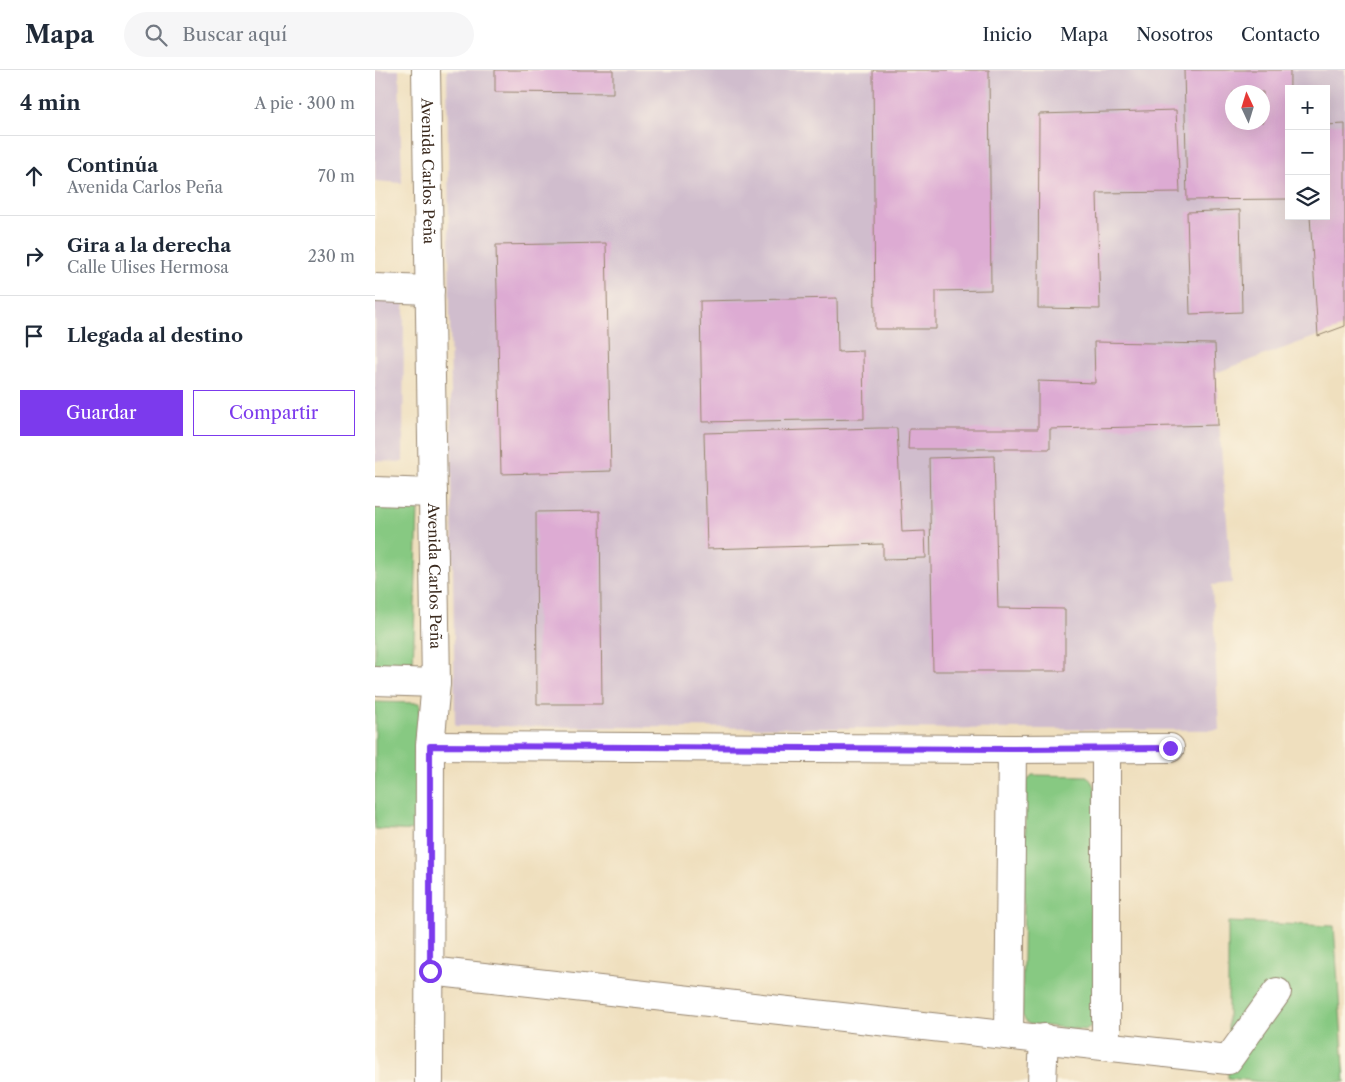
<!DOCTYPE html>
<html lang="es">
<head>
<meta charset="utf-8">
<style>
	body { margin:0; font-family:"Libre Caslon Text",serif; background:#f6f6f7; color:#1f2937 }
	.controls { position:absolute; right:15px; top:15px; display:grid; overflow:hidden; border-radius:0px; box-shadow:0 5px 20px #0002 }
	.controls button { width:45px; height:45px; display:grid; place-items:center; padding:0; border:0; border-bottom:1px solid #e0e1e3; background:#fff; color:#1f2937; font:25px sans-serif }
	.compass { position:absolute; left:850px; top:15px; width:45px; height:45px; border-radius:50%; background:#fff; box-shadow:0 5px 20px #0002; rotate:356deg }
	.stop { position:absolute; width:15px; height:15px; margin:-11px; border:4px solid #7c3aed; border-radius:50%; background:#fff }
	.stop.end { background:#7c3aed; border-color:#fff; box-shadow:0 1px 5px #0008 }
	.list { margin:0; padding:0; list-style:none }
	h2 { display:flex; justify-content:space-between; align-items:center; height:65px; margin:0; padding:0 20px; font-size:21px }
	h2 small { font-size:16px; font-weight:400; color:#747a83 }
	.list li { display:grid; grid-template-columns:32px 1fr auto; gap:15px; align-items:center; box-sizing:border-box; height:80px; padding:0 20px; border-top:1px solid #e0e1e3 }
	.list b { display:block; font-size:19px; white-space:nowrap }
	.list p { margin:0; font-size:16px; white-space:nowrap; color:#747a83 }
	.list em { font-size:16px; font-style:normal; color:#747a83 }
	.actions { display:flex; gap:10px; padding:15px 20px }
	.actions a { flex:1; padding:11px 0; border:1px solid #7c3aed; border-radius:0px; text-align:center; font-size:18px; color:#7c3aed }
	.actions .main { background:#7c3aed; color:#fff }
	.icon { flex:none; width:28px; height:28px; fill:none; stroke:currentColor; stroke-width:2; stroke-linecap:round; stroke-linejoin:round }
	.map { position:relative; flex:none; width:970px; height:1012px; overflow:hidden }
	header { display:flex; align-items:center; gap:30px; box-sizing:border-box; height:70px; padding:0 25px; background:#fff; border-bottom:1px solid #e0e1e3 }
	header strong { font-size:24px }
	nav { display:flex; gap:28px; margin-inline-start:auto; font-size:18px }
	.search { width:350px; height:45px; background:#f6f6f7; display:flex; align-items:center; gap:12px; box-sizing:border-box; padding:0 18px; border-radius:28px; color:#747a83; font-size:19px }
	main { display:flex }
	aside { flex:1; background:#fff }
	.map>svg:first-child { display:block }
	.industrial { fill:#d0bdcd; fill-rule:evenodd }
	.green { fill:#87c982; stroke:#617a50 }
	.building { fill:#ddabd3; fill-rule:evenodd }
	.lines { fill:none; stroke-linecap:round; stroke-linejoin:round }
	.minor-casing { stroke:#95846e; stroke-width:30 }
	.minor { stroke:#fff; stroke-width:28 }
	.route { stroke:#7c3aed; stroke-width:6 }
	.labels { text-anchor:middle; stroke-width:5; stroke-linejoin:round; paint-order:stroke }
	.street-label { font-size:15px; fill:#3b2a1e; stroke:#fcf5e5 }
</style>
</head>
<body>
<header>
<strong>Mapa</strong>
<div class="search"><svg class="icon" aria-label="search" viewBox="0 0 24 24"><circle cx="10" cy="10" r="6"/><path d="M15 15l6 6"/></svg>Buscar aquí</div>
<nav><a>Inicio</a><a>Mapa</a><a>Nosotros</a><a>Contacto</a></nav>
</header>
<main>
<aside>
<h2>4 min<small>A pie · 300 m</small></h2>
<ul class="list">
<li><svg class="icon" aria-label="ahead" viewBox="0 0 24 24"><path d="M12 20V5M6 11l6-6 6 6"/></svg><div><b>Continúa</b><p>Avenida Carlos Peña</p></div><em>70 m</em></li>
<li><svg class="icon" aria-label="right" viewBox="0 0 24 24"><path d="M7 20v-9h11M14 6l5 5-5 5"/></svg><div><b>Gira a la derecha</b><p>Calle Ulises Hermosa</p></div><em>230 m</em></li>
<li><svg class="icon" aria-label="arrive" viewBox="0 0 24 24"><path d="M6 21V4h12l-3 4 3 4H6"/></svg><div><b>Llegada al destino</b></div></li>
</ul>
<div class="actions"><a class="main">Guardar</a><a>Compartir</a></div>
</aside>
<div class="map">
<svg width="970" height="1012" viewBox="0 0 970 1012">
	<rect width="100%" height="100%" fill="#fcf5e5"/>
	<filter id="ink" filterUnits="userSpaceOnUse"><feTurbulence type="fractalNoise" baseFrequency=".02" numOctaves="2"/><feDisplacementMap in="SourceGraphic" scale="10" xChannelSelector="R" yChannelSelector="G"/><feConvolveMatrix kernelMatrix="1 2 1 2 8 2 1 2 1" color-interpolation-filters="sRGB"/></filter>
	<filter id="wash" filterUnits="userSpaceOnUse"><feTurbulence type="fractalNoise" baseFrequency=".0096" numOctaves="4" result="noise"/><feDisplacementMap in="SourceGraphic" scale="20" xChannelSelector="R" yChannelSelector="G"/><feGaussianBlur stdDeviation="1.12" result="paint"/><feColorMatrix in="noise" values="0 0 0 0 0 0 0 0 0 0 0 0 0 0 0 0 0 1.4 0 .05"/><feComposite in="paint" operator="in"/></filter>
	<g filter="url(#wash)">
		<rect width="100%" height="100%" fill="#efdfbe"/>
		<g class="industrial">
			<polygon points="0,0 24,0 27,113 0,111"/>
			<path d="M72,0H970V256L840,303L857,513L837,515L844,660L80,656ZM914,19H951V146H914ZM858,22H888V52H858Z"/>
			<polygon points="0,230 29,231 28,392 0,391"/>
		</g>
		<g class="green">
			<polygon points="0,437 43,438 38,599 0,598"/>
			<polygon points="0,632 45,633 46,761 0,759"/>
			<polygon points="657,705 712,706 720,716 719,954 710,960 653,954 647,945 651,712"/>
			<polygon points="853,852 959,856 970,1012 887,1012 853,1008"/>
		</g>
		<g id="blocks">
			<g class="building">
				<polygon points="120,0 238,0 238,23 120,22"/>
				<polygon points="498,0 614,0 616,220 561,221 561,259 500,259"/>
				<path d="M809,0H915L914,129L812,130ZM858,22H888V52H858Z"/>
				<polygon points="801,40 805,122 722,123 725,239 663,238 664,44"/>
				<polygon points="970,54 970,256 943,266 935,146 951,146 951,55"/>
				<polygon points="865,140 867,242 815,244 812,142"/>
				<polygon points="231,173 236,401 126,404 121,175"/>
				<polygon points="462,228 463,282 488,281 489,349 327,352 325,231"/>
				<polygon points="719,272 840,274 843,355 675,359 675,379 533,379 534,359 663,359 663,311 720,313"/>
				<polygon points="504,358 522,358 527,462 550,461 551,488 508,489 508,474 332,479 329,363"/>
				<polygon points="619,386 623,538 690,539 690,601 558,601 554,388"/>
				<polygon points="225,441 227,634 162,634 161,442"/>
			</g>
		</g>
	</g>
	<g filter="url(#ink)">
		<use href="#blocks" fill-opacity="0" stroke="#95846e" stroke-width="1"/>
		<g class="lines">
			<defs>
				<g id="minor">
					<path id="s1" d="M51,0L61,613L55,676L54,1012"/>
					<polyline points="0,218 55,220"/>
					<polyline points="0,421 58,423"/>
					<polyline points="0,611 61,613"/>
					<polyline points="55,676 637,679 795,678"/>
					<polyline points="731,679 731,975"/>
					<polyline points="55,901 853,990 902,922"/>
					<polyline points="634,965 637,679"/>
					<polyline points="667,1012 669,968"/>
				</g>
			</defs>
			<use href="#minor" class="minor-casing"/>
			<use href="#minor" class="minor"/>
		</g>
	</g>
	<g class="lines" filter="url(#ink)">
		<polyline class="route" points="55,901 55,676 637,679 795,678"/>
	</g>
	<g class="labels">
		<g class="street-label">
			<text dy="5" stroke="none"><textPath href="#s1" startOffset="101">Avenida Carlos Peña</textPath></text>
			<text dy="5" stroke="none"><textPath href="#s1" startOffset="506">Avenida Carlos Peña</textPath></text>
		</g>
	</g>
</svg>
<div class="controls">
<button>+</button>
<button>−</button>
<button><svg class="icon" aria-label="layers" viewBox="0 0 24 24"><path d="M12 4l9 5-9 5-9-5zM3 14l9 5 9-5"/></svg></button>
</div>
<svg class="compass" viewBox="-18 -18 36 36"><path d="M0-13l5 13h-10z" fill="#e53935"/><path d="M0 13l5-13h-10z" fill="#747a83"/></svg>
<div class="stop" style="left:55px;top:901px"></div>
<div class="stop end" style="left:795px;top:678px"></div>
</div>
</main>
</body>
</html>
